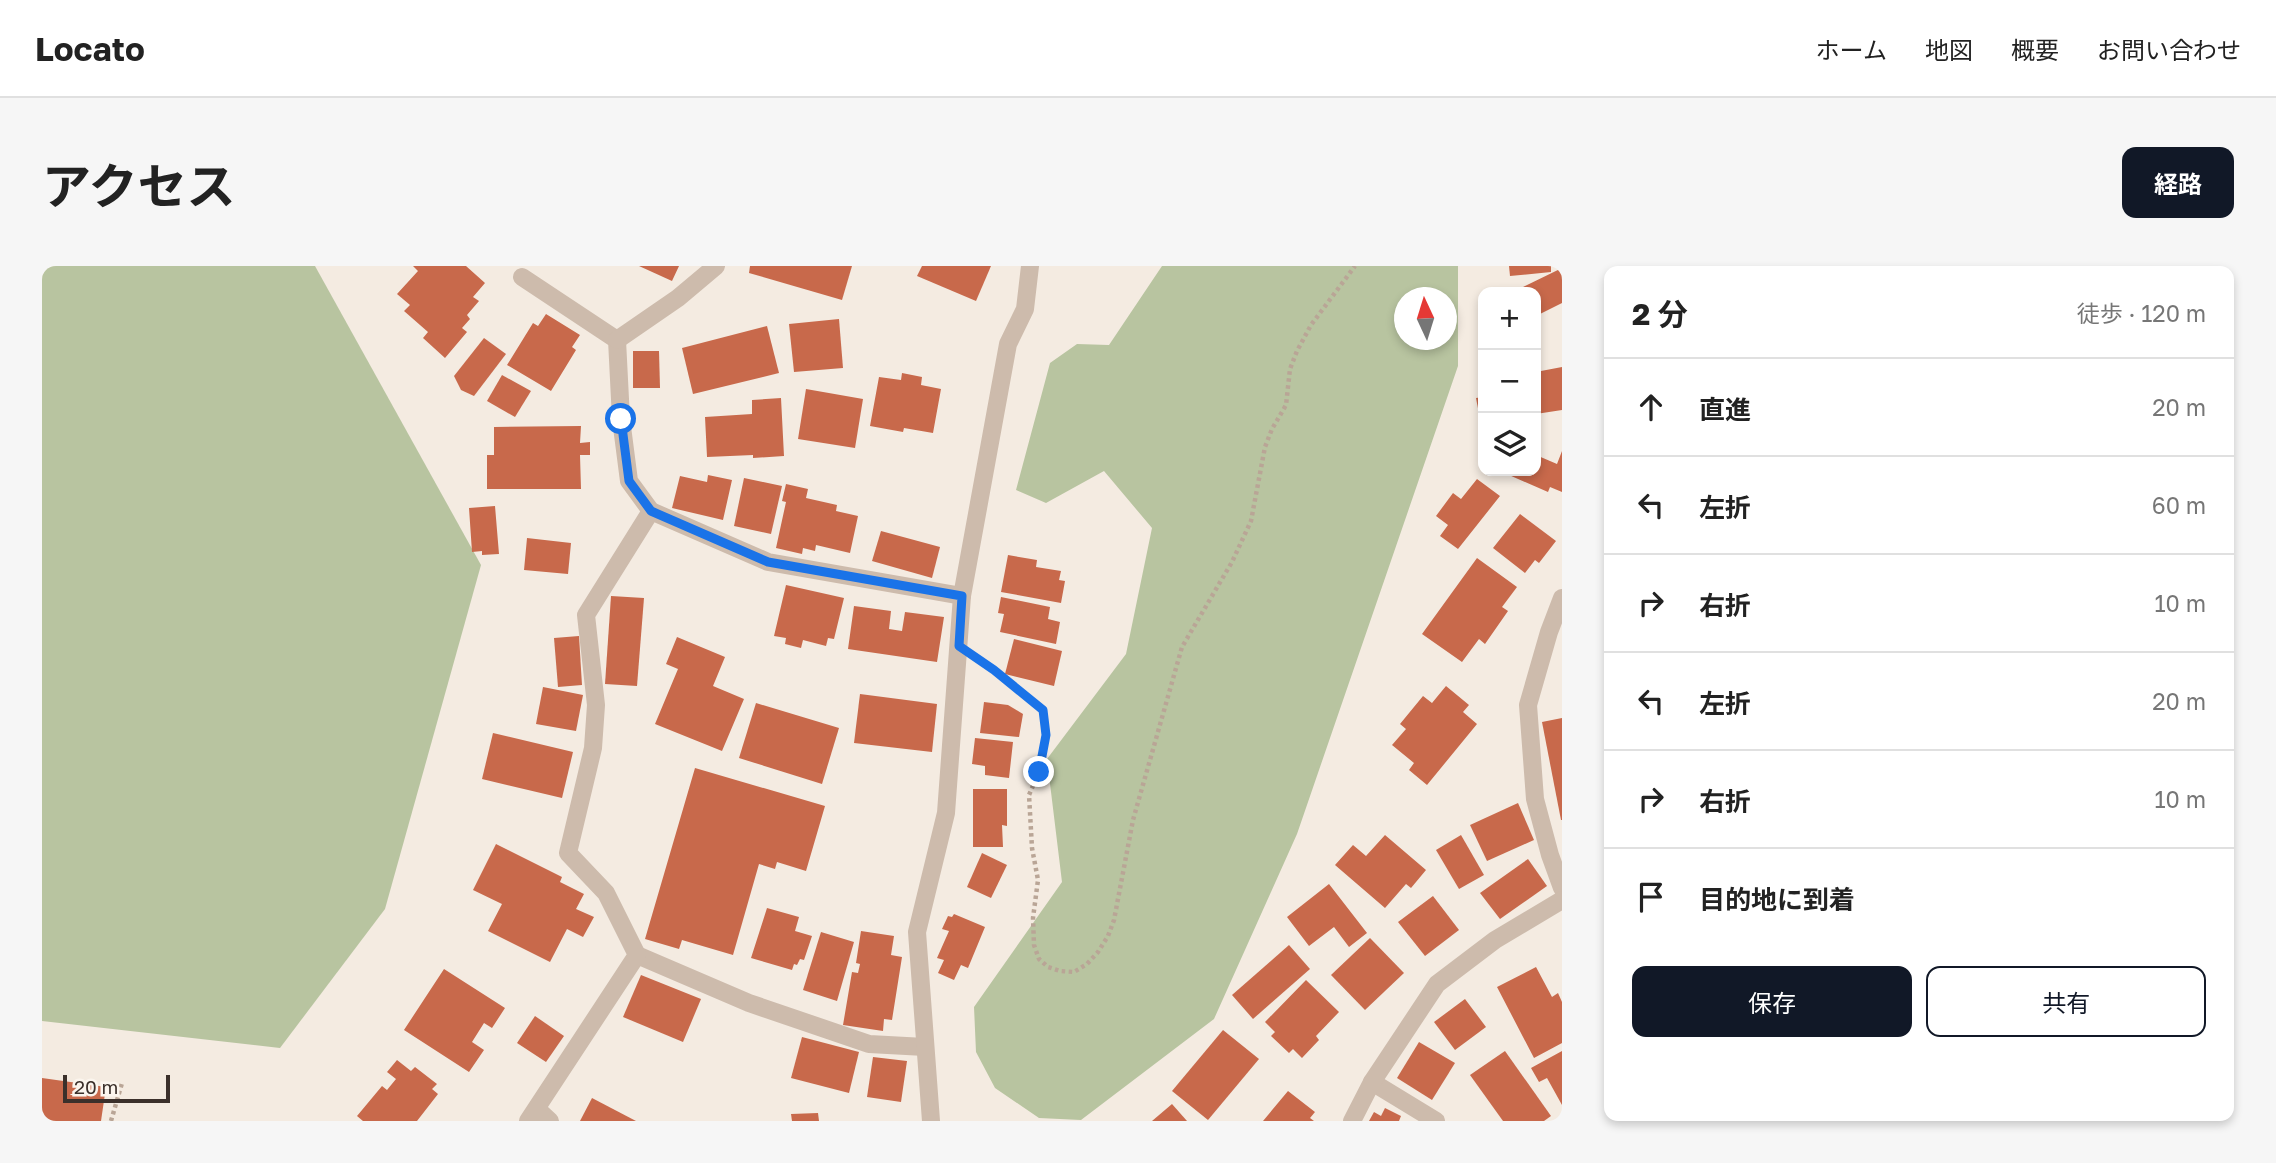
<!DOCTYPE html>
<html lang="ja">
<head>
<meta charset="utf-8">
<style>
	body { margin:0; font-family:"Golos Text","Noto Sans JP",sans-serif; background:#f6f6f6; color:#222 }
	.controls { position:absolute; right:21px; top:21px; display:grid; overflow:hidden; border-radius:14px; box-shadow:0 4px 10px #0003 }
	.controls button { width:63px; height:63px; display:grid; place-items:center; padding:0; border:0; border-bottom:2px solid #e0e0e0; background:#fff; color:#222; font:35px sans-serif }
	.compass { position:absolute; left:1352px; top:21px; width:63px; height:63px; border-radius:50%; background:#fff; box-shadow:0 4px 10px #0003; rotate:356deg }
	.scale { position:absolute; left:21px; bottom:18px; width:107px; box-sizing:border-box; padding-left:7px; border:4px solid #3b302b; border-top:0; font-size:19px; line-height:24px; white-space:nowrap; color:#3b302b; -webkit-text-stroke:5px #fbf5ee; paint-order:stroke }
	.stop { position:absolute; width:21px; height:21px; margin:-16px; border:5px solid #1a73e8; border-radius:50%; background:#fff }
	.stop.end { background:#1a73e8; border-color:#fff; box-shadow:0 2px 7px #0008 }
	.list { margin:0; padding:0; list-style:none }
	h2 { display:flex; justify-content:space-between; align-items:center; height:91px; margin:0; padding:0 28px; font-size:30px }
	h2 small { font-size:23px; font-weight:400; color:#767676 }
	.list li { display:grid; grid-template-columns:46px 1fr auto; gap:21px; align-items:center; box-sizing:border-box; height:98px; padding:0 28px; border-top:2px solid #e0e0e0 }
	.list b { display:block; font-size:26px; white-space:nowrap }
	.list em { font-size:23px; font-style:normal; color:#767676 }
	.actions { display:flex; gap:14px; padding:21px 28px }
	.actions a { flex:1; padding:16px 0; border:2px solid #111827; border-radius:14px; text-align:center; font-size:24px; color:#111827 }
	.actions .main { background:#111827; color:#fff }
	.icon { flex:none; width:38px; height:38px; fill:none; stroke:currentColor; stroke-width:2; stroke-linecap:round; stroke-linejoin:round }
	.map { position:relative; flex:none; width:1520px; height:855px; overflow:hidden; border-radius:14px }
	header { display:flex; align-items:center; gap:42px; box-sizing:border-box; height:98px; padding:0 35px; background:#fff; border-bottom:2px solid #e0e0e0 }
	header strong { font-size:33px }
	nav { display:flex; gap:38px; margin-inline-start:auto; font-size:24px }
	.intro { display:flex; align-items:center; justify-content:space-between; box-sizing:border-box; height:168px; padding:0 42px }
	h1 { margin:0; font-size:49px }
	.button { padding:18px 32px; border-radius:14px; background:#111827; color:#fff; font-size:24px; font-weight:700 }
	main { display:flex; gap:42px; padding:0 42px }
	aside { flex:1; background:#fff; border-radius:14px; box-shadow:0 4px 10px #0003 }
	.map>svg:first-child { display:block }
	.green { fill:#b8c4a0; fill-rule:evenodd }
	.building { fill:#c8694b }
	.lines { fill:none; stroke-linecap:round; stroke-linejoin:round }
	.path { stroke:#b9a596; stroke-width:4.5; stroke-dasharray:3.5 3.5; stroke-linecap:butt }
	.minor { stroke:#cdbbac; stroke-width:18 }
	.route { stroke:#1a73e8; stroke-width:9 }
</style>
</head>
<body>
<header>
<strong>Locato</strong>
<nav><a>ホーム</a><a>地図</a><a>概要</a><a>お問い合わせ</a></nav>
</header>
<div class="intro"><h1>アクセス</h1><a class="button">経路</a></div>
<main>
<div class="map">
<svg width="1520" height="855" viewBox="0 0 1520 855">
	<rect width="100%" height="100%" fill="#f4ebe1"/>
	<g class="green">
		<polygon points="0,0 273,0 439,299 343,643 238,782 0,755"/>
		<path d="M1120,0H1416V100L1255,568L1172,753L1039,854L997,852L953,822L934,786L932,741L1020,616L1005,493L1084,388L1110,262L1062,205L1004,237L974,224L1008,97L1035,78L1067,79ZM1363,32H1405V74H1363Z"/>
	</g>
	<g class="building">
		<polygon points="371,0 424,0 443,17 431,31 437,35 425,49 428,53 420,62 425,66 403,92 381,72 386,66 362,45 368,39 355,28 376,5"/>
		<polygon points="597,0 637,0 630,15"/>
		<polygon points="708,0 810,0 800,34 707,7"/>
		<polygon points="880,0 949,0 934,35 875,10"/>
		<polygon points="1467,0 1509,0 1509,6 1468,10"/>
		<polygon points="1520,2 1520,37 1494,50 1494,26 1478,26 1477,23"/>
		<polygon points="504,48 538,69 530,81 534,84 509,125 465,99 491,57 496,60"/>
		<polygon points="797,53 801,102 752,106 747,58"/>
		<polygon points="725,60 737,107 651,128 640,82"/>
		<polygon points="442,72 464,88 432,130 419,124 412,110"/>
		<polygon points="591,85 617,85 618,122 591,122"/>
		<polygon points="1494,90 1497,90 1499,105 1520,101 1520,144 1494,148"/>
		<polygon points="860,107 880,111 879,119 899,123 891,167 862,162 861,166 828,160 837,111 859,114"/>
		<polygon points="460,109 489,125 473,151 445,135"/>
		<polygon points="764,123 821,133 813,182 756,173"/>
		<polygon points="1441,131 1441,158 1439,158 1434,132"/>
		<polygon points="739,132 742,190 711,192 711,189 665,191 663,151 710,148 710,134"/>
		<polygon points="539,160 538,177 548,176 548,189 538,189 539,223 445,223 445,189 452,189 452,161"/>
		<polygon points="1520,185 1520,226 1508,221 1506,226 1467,209 1469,205 1494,205 1494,189 1515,198"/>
		<polygon points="666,209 690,214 681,254 630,242 638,210 665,216"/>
		<polygon points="702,212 740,220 729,268 692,260"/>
		<polygon points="1435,213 1458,230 1416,283 1398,270 1406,259 1394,250 1411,227 1419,233"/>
		<polygon points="744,218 766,223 764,232 795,239 794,245 816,250 808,287 774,279 773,285 761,282 760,288 734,282 744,236 740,235"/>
		<polygon points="453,240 457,288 440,289 440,285 430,286 427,242"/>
		<polygon points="1478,248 1514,275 1497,297 1493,294 1483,307 1451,282"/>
		<polygon points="839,265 898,281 890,312 830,295"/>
		<polygon points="485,272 529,277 526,308 482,304"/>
		<polygon points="966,289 995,294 994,301 1019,305 1017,314 1023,315 1019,337 959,326"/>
		<polygon points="1435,292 1475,321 1460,341 1466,345 1443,378 1437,373 1420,396 1380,368"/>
		<polygon points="744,319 802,332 792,373 786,372 784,380 761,374 759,382 743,378 744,372 732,370"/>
		<polygon points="569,330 602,332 595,420 563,418"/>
		<polygon points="959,331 1008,341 1006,353 1018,356 1014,378 958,366 962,348 956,347"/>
		<polygon points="812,340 849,345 847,363 860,365 863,346 902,351 895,396 806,383"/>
		<polygon points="537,370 540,419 516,421 512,372"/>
		<polygon points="635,371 683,391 671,420 702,433 680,485 613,458 636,403 624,398"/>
		<polygon points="972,373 1020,385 1012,420 963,408"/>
		<polygon points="1404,420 1427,439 1421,446 1435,458 1385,519 1367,504 1372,497 1350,479 1364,463 1358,458 1381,430 1390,437"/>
		<polygon points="501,421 541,429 534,465 494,458"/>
		<polygon points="818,428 895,438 890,486 812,477"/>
		<polygon points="942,436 966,439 981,448 977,471 938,467"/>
		<polygon points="714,437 797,462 780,518 697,492"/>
		<polygon points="1520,452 1520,554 1519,554 1500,456"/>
		<polygon points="451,467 531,486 520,532 440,513"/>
		<polygon points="933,472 971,476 967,512 943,509 943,500 930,498"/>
		<polygon points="653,502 783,540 764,605 735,596 733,603 717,598 691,689 640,674 637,683 603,673"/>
		<polygon points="931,523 965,523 965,560 960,559 961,581 931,581"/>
		<polygon points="1476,537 1492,574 1445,595 1428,559"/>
		<polygon points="1343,569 1384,604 1369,622 1364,618 1343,642 1293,599 1311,579 1324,590"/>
		<polygon points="1419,569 1442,609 1417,623 1394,584"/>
		<polygon points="454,578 520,611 518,616 542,628 534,643 552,651 541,671 525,663 508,696 446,665 460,638 431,624"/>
		<polygon points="940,587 965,599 949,632 925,621"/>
		<polygon points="1486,593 1505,620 1458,653 1438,627"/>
		<polygon points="1287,618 1325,667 1307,681 1292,661 1267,680 1245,651"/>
		<polygon points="1391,630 1417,664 1383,690 1356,656"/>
		<polygon points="725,642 757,651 753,665 770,670 762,694 758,693 755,699 752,698 750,704 709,692"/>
		<polygon points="912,648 943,661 926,702 919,699 912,714 896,707 902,694 895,692 907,665 900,663 906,650 910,651"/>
		<polygon points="819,665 852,670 849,689 860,691 850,754 842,753 841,765 801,759 810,706 816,707 818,698 814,697"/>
		<polygon points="779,666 812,676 795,735 761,724"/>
		<polygon points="1328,672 1362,707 1323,744 1289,709"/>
		<polygon points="1247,679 1268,703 1211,753 1190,729"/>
		<polygon points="1494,701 1510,731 1516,727 1520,736 1520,777 1492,792 1455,721"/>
		<polygon points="402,703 463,742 450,762 442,757 430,776 442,784 427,806 362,764"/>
		<polygon points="599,709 659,733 641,776 581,751"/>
		<polygon points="1264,714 1297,746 1274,770 1277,774 1260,792 1251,783 1247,787 1229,770 1233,766 1223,756"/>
		<polygon points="1423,733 1444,761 1413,784 1392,756"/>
		<polygon points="493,750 522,770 504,796 475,777"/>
		<polygon points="1181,764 1217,793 1166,854 1130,825"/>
		<polygon points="760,771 817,786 807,827 749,812"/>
		<polygon points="1377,776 1413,797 1390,834 1355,812"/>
		<polygon points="1463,785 1509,850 1502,855 1461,855 1428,809"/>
		<polygon points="1520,785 1520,839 1505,812 1497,816 1489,802"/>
		<polygon points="831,791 865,795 859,836 825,831"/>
		<polygon points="355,794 369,805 373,801 395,818 390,823 396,828 375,855 321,855 315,850 340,820 345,824 354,813 345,806"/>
		<polygon points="0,812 64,821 59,855 0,855"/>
		<polygon points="1246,825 1273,846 1268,852 1272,855 1221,855"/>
		<polygon points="550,832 594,855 538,855"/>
		<polygon points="1130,838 1145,855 1110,855"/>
		<polygon points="1343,842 1359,850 1357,855 1327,855 1332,846 1339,850"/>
		<polygon points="776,847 777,855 750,855 749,848"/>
	</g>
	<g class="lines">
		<g class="path">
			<polyline points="941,396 1001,444 1004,469 997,506 987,529 990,582 996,614 991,652 992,679 997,693 1006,701 1018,705 1032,706 1045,698 1056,686 1066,670 1072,654 1091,554 1140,381 1190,296 1209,255 1223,181 1230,163 1244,139 1248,103 1255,85 1269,59 1313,0"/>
			<polyline points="69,855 80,817"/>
		</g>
		<g class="minor">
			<polyline points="480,11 575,74 579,153 587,215 609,245 726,296 920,330"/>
			<polyline points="575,74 636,32 674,0"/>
			<polyline points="1520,332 1507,366 1486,439 1493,533 1508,589 1520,622"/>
			<polyline points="595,689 707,737 827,778 883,781"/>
			<polyline points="1330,816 1394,855"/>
			<polyline points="495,843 508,855"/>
			<polyline points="486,855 595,689 564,627 526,587 551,482 554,439 544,349 609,245"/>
			<polyline points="889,855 875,666 904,547 920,330 966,78 983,43 988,0"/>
			<polyline points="1310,855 1330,816 1395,718 1453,674 1520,634"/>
		</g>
	</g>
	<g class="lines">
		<polyline class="route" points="579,153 587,215 609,245 726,296 920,330 917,380 952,404 1001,444 1004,469 997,506"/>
	</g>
</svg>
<div class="controls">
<button>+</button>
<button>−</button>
<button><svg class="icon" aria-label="layers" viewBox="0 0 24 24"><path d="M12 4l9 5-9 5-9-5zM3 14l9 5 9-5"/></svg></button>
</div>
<svg class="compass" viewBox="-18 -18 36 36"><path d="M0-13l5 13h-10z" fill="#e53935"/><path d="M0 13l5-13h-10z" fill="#767676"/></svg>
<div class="scale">20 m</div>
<div class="stop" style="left:579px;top:153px"></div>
<div class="stop end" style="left:997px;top:506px"></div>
</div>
<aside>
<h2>2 分<small>徒歩 · 120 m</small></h2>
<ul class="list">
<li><svg class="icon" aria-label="ahead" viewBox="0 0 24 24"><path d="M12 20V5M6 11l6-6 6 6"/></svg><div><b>直進</b></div><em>20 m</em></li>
<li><svg class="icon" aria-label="left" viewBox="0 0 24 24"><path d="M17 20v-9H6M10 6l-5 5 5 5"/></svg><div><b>左折</b></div><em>60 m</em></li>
<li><svg class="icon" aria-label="right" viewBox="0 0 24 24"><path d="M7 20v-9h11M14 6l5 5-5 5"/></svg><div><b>右折</b></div><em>10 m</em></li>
<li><svg class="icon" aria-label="left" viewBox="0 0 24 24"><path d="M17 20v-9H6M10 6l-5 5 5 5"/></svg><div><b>左折</b></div><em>20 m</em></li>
<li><svg class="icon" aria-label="right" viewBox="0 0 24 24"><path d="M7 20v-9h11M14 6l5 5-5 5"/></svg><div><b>右折</b></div><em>10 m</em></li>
<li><svg class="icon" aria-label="arrive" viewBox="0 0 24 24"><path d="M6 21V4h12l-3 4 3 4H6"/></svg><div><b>目的地に到着</b></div></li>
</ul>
<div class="actions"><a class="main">保存</a><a>共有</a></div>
</aside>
</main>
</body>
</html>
